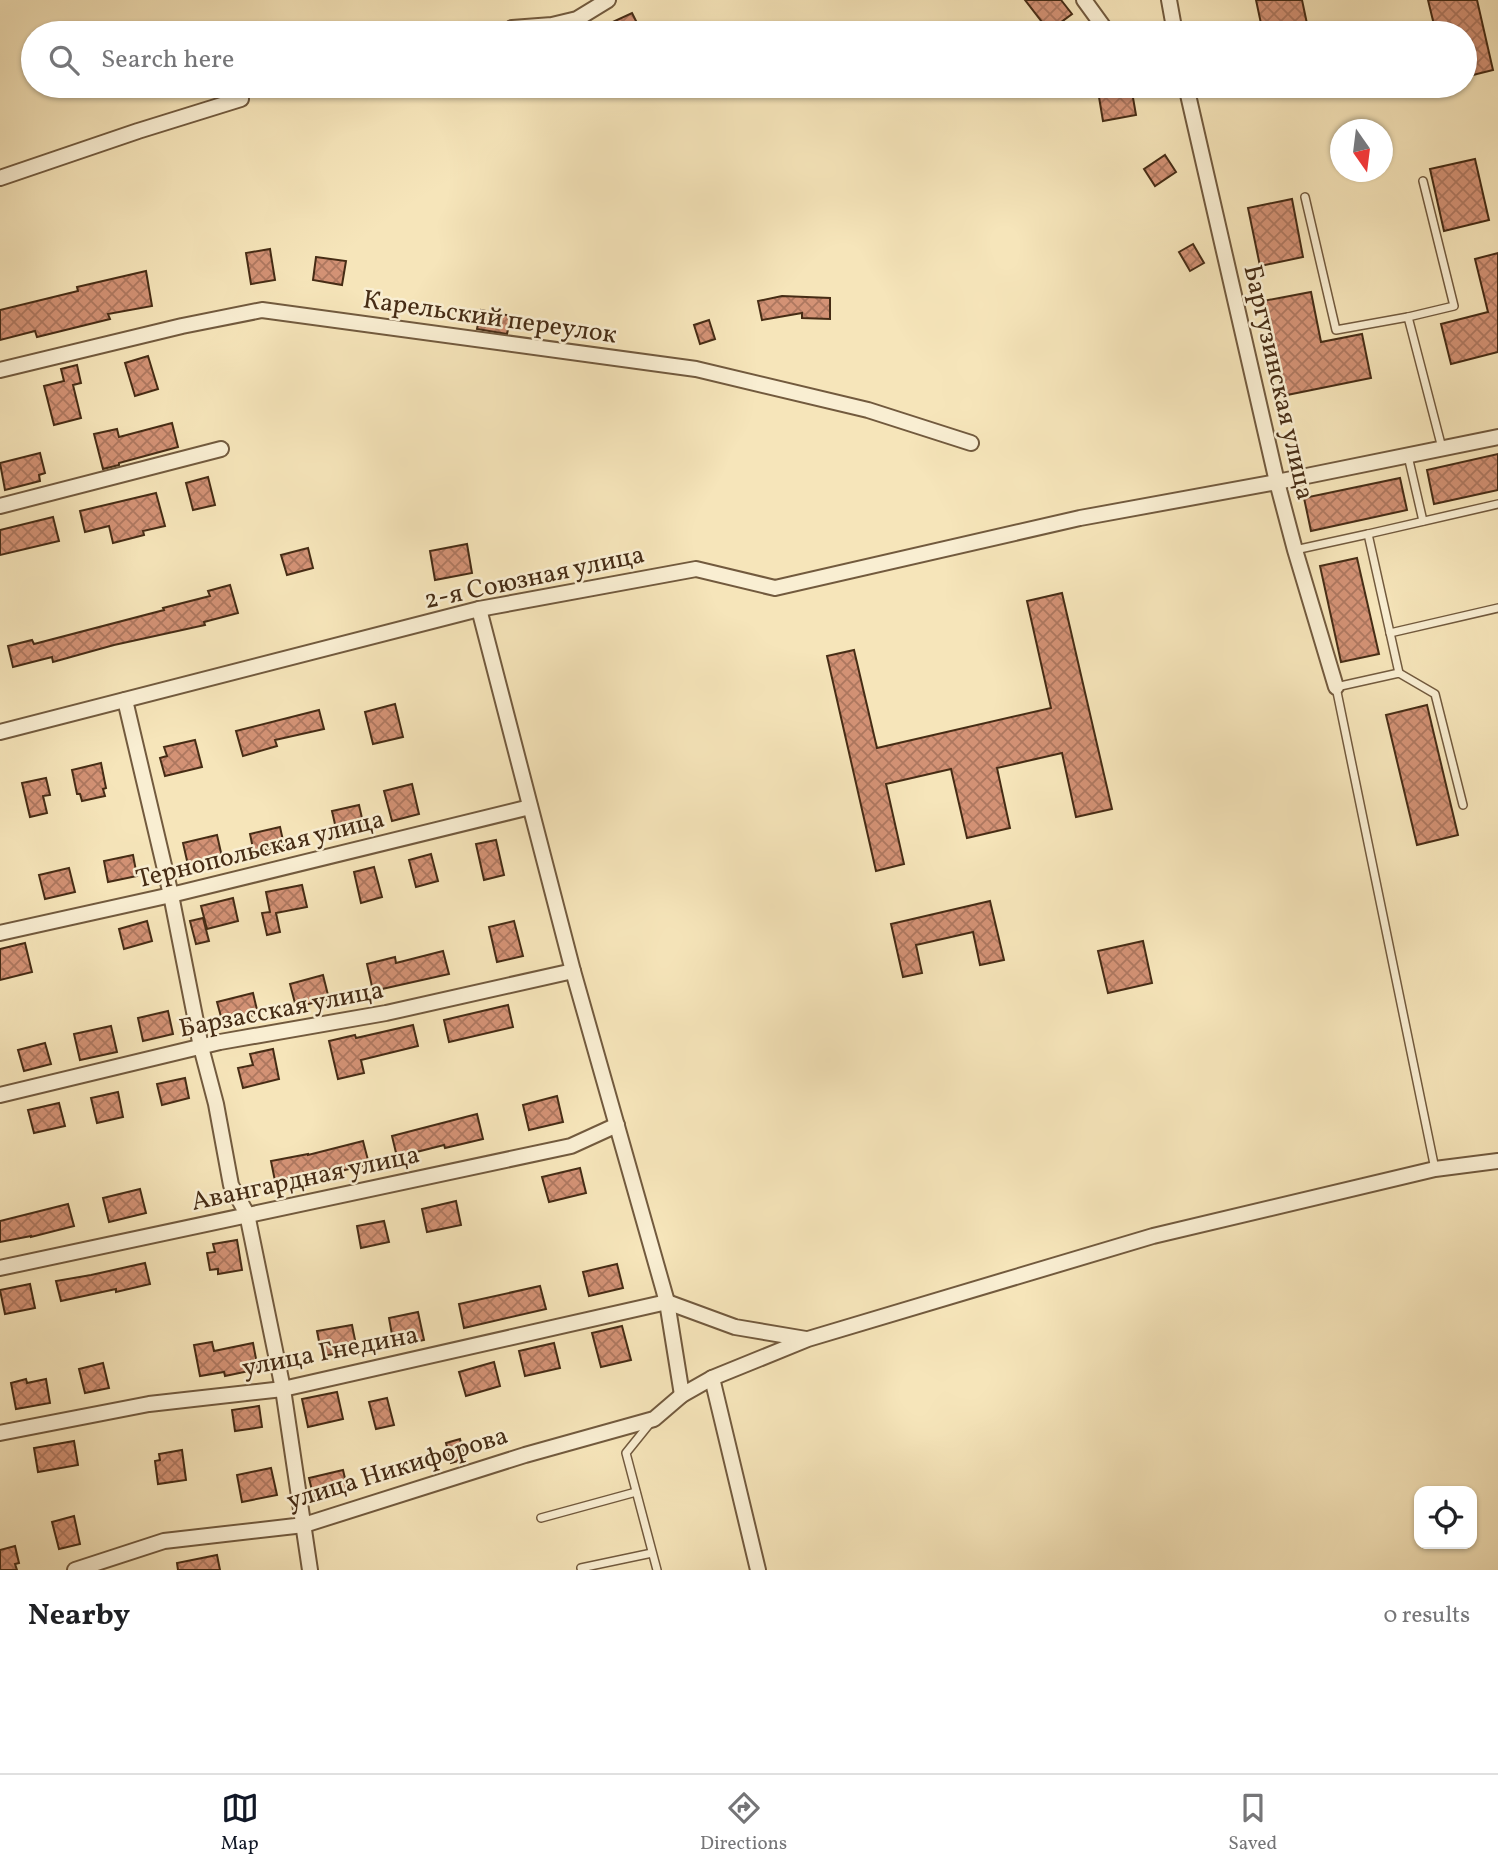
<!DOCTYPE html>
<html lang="en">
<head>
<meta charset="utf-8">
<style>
	body { margin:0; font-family:Vollkorn,serif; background:#f2f2f2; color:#202124 }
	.controls { position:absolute; right:21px; bottom:21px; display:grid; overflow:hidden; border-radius:14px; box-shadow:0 2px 5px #0004 }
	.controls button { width:63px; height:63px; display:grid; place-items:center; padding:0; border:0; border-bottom:2px solid #e0e0e0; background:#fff; color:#202124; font:35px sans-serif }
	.compass { position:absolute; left:1330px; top:119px; width:63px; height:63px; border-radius:50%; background:#fff; box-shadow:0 2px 5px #0004; rotate:166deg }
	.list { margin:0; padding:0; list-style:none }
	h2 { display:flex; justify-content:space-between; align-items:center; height:91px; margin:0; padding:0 28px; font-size:30px }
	h2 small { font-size:23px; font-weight:400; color:#757577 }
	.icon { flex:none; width:38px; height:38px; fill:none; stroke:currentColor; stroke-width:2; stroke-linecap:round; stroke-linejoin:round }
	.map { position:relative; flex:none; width:1498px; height:1570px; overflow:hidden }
	.search { position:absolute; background:#fff; box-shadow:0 2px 5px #0004; left:21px; right:21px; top:21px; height:77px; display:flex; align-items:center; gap:18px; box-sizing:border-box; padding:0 24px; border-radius:38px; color:#757577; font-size:26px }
	.sheet { height:203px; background:#fff }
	nav { display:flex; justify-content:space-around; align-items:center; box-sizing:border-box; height:98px; border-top:2px solid #e0e0e0; background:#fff; font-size:19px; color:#757577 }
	nav a { display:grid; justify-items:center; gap:4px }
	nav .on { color:#111827 }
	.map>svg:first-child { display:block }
	.building { fill:url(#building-cross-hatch); stroke:#462c15; stroke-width:2 }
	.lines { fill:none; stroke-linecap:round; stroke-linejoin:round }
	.service-casing { stroke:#725a3e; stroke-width:10 }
	.minor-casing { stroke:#725a3e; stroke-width:18 }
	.service { stroke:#f9eed2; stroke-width:7 }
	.minor { stroke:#f9eed2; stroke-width:14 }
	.labels { text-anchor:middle; stroke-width:5; stroke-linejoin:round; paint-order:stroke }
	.street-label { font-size:26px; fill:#462c15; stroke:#f9eed2 }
</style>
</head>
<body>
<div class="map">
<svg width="1498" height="1570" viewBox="0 0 1498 1570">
	<defs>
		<pattern id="building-cross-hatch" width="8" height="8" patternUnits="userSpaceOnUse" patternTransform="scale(1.75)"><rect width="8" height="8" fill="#d39275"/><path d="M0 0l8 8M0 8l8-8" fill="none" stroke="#ad775f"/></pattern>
	</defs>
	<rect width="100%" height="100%" fill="#f6e5ba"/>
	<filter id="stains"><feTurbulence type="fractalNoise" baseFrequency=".00286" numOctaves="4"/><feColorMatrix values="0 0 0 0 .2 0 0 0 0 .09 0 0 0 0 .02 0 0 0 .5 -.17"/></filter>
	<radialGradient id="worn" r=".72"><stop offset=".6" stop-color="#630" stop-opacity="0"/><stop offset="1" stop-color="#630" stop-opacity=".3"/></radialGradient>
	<g class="building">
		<polygon points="1025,0 1061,0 1072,14 1049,31"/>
		<polygon points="1256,0 1302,0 1309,33 1263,33"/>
		<polygon points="1428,0 1477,0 1493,70 1465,77 1465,33 1436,33"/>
		<polygon points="632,13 642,33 589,33"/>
		<polygon points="1132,92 1136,115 1103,121 1099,97"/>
		<polygon points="1165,155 1176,172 1155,186 1144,169"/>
		<polygon points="1475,159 1489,220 1444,231 1430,169"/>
		<polygon points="1292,199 1303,257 1260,266 1248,208"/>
		<polygon points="1193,244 1204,263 1190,271 1179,252"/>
		<polygon points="270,249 275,280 251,284 246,253"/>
		<polygon points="1498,253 1498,352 1451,364 1441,324 1488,312 1475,259"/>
		<polygon points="316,257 346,261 342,285 313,280"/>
		<polygon points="146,271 152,306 108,314 110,319 37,337 35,331 0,340 0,310 78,291 77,287"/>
		<polygon points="1311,292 1321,342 1362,334 1371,378 1282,396 1263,301"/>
		<polygon points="782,296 830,298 830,319 802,318 802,313 762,320 758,301"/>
		<polygon points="481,310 511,316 507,334 477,329"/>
		<polygon points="709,320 715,339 700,344 694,325"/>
		<polygon points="148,356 158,389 135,396 125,363"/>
		<polygon points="77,365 81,383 73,385 81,418 54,425 44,386 64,381 61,369"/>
		<polygon points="172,423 178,447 119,463 119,465 103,469 94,434 117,429 119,437"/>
		<polygon points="40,453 45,473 39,475 40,481 5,490 0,463"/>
		<polygon points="1498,454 1498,490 1434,504 1427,470"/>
		<polygon points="208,477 215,505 193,510 186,483"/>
		<polygon points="1400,478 1407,510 1311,531 1304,498"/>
		<polygon points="156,493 165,526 143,531 144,535 113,543 109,526 85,532 80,511"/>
		<polygon points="53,517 59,541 0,555 0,530"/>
		<polygon points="467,544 472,573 435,580 430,551"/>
		<polygon points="308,548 313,568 287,575 281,555"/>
		<polygon points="1357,558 1379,654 1341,662 1320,566"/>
		<polygon points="230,585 238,613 204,622 205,625 114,645 53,662 52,657 13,667 8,646 32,640 34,644 164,610 163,608 210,596 208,591"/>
		<polygon points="1062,593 1112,809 1076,817 1062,753 997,768 1010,828 967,838 951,769 886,784 904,864 876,871 827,656 854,650 877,748 1051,708 1027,601"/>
		<polygon points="395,704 403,737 373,744 365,712"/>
		<polygon points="1427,705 1458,835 1417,845 1386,715"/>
		<polygon points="319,710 324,729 275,740 277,746 243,756 236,731"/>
		<polygon points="195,740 202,767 165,776 160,758 167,756 164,747"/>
		<polygon points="101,763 106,788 103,789 105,796 82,801 80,794 77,794 72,770"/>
		<polygon points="46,778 50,795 43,796 47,813 30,817 22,783"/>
		<polygon points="412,784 419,814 392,821 384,791"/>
		<polygon points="359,805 364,827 337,833 332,811"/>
		<polygon points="280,827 284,845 254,853 250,834"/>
		<polygon points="217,835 222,857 188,865 183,843"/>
		<polygon points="496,840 504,875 484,880 476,844"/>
		<polygon points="431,854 438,881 416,887 409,860"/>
		<polygon points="133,855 137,876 108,882 104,861"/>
		<polygon points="374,867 382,897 361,903 354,872"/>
		<polygon points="69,868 75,892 45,899 39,875"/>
		<polygon points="302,885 307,907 276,913 280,932 267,935 262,913 270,912 266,892"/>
		<polygon points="233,898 238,921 207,929 201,906"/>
		<polygon points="990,901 1004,960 980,965 973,932 916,945 922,973 903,977 891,924"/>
		<polygon points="203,918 209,941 196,944 190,921"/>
		<polygon points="147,921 152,941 124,949 119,929"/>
		<polygon points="514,921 523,956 497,962 489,927"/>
		<polygon points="1143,941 1152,983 1108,993 1098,951"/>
		<polygon points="25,943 32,972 0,980 0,949"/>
		<polygon points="443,951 449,974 373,991 367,964 395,957 396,963"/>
		<polygon points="323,975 329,999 296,1007 290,984"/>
		<polygon points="253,993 258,1014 223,1024 217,1002"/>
		<polygon points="508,1005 513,1027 449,1042 444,1020"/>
		<polygon points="168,1011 173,1034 143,1041 138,1018"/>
		<polygon points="413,1025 418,1046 361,1060 364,1073 338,1079 329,1041 355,1035 356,1038"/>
		<polygon points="111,1026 117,1052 80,1060 74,1034"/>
		<polygon points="45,1043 51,1064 24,1071 18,1050"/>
		<polygon points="273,1049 279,1079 243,1088 238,1068 253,1065 250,1054"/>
		<polygon points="185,1078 189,1098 162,1105 157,1084"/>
		<polygon points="118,1092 123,1117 97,1123 91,1098"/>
		<polygon points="557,1096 563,1122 529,1130 523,1105"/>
		<polygon points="59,1103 65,1126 34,1133 28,1110"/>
		<polygon points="477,1114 483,1139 445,1148 444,1145 397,1157 392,1136"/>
		<polygon points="363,1141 369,1164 337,1172 336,1168 275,1181 271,1161 308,1154 308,1155"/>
		<polygon points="580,1168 586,1193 549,1202 542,1177"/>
		<polygon points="140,1189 146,1213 109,1222 103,1198"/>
		<polygon points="456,1201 461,1225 427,1232 422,1209"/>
		<polygon points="68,1204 74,1226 31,1237 31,1236 0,1242 0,1221"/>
		<polygon points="384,1221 389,1242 361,1248 357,1226"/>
		<polygon points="237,1240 242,1270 218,1274 218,1269 210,1270 207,1253 215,1252 213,1244"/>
		<polygon points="145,1263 150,1284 116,1292 116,1289 61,1301 56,1281 91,1275"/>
		<polygon points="617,1264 623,1288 589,1296 583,1272"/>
		<polygon points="30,1284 35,1308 5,1314 0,1290"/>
		<polygon points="540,1286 546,1309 464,1328 459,1304"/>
		<polygon points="418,1312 424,1340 394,1346 389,1318"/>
		<polygon points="352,1325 357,1350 322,1356 317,1331"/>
		<polygon points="622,1326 631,1360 601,1367 592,1333"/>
		<polygon points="212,1342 214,1351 253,1343 258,1369 225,1376 224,1372 200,1376 194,1345"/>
		<polygon points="554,1343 560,1368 525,1376 519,1351"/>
		<polygon points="494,1362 500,1386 466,1396 459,1372"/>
		<polygon points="103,1363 109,1388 85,1393 79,1369"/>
		<polygon points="26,1379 27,1383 46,1379 50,1403 16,1409 11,1383"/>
		<polygon points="337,1392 343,1419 308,1427 302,1399"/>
		<polygon points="387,1398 394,1425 376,1429 369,1402"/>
		<polygon points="259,1406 262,1427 235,1431 232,1410"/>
		<polygon points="460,1439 465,1459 451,1463 446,1443"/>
		<polygon points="74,1441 78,1465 38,1472 34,1448"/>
		<polygon points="182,1450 186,1480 158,1484 155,1461 160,1460 159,1454"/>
		<polygon points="271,1468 277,1495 242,1502 237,1475"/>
		<polygon points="343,1470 348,1491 314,1499 309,1478"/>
		<polygon points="74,1516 80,1544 59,1549 52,1522"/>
		<polygon points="15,1546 19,1563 15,1564 17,1570 0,1570 0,1550"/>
		<polygon points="217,1555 220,1570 178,1570 177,1563"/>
	</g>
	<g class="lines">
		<defs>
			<g id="service">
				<polyline points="1305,197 1336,330 1408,317 1442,448"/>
				<polyline points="1408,317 1454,306 1423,181"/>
				<polyline points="1408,456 1423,521"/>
				<polyline points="1295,550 1368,534"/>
				<polyline points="1390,633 1498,608"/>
				<polyline points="1399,673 1368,534 1498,504"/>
				<polyline points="1435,1169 1336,687 1399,673 1435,694 1463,805"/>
				<polyline points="651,1422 626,1453 657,1570"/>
				<polyline points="541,1518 636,1492"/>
				<polyline points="581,1568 652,1553"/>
			</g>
			<g id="minor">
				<polyline points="1084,0 1108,33"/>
				<polyline points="1169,0 1175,33"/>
				<polyline points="512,28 552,25 577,19 608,0"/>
				<polyline points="1186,86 1277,482 1295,550 1336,687"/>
				<polyline points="0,178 138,131 241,99"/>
				<polyline points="0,370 182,326 262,310 696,369 868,410 971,443"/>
				<polyline points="0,506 221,449"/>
				<polyline points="479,609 573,971 667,1302 682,1395"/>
				<polyline points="125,700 171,895 201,1047 216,1104 231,1185 247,1214 283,1389 310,1570"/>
				<polyline points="0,732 479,609 696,569 775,588 1080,518 1277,482 1498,437"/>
				<polyline points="0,933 171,895 530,807"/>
				<polyline points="0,1095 220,1042 386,1013 573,971"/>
				<polyline points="0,1268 571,1146 617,1125"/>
				<polyline points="712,1378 758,1570"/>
				<polyline points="0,1433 149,1404 283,1389 667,1302 735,1327 806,1339"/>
				<polyline points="75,1570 164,1541 304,1525 525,1455 654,1419 682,1395 712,1378 808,1339 1153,1236 1435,1169 1498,1161"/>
			</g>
		</defs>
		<use href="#service" class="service-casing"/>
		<use href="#minor" class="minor-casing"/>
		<use href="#service" class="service"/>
		<use href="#minor" class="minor"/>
	</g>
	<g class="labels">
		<g class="street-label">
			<text transform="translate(490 316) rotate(8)" y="9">Карельский переулок</text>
			<text transform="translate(1280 382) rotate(77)" y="9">Баргузинская улица</text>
			<text transform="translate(534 576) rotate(-12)" y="9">2-я Союзная улица</text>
			<text transform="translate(260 848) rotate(-14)" y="9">Тернопольская улица</text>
			<text transform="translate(281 1008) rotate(-11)" y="9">Барзасская улица</text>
			<text transform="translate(305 1177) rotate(-12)" y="9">Авангардная улица</text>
			<text transform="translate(330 1350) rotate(-11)" y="9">улица Гнедина</text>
			<text transform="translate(397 1467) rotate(-17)" y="9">улица Никифорова</text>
		</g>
	</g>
	<rect width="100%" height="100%" filter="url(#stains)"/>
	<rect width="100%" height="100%" fill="url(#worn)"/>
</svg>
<div class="controls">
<button><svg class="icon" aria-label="locate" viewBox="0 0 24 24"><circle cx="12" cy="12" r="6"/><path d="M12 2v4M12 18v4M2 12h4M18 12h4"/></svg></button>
</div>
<svg class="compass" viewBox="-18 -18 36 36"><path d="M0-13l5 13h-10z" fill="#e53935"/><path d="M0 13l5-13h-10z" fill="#757577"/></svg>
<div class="search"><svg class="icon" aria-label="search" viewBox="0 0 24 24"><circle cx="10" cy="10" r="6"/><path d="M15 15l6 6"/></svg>Search here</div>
</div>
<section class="sheet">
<h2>Nearby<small>0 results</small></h2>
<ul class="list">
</ul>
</section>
<nav>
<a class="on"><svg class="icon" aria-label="map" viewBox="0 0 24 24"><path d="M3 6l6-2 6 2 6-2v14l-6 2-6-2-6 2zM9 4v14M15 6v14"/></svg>Map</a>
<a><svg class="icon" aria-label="directions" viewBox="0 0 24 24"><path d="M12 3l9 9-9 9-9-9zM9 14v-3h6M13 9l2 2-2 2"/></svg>Directions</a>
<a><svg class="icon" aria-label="saved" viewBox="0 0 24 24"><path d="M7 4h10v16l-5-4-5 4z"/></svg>Saved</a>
</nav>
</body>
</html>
